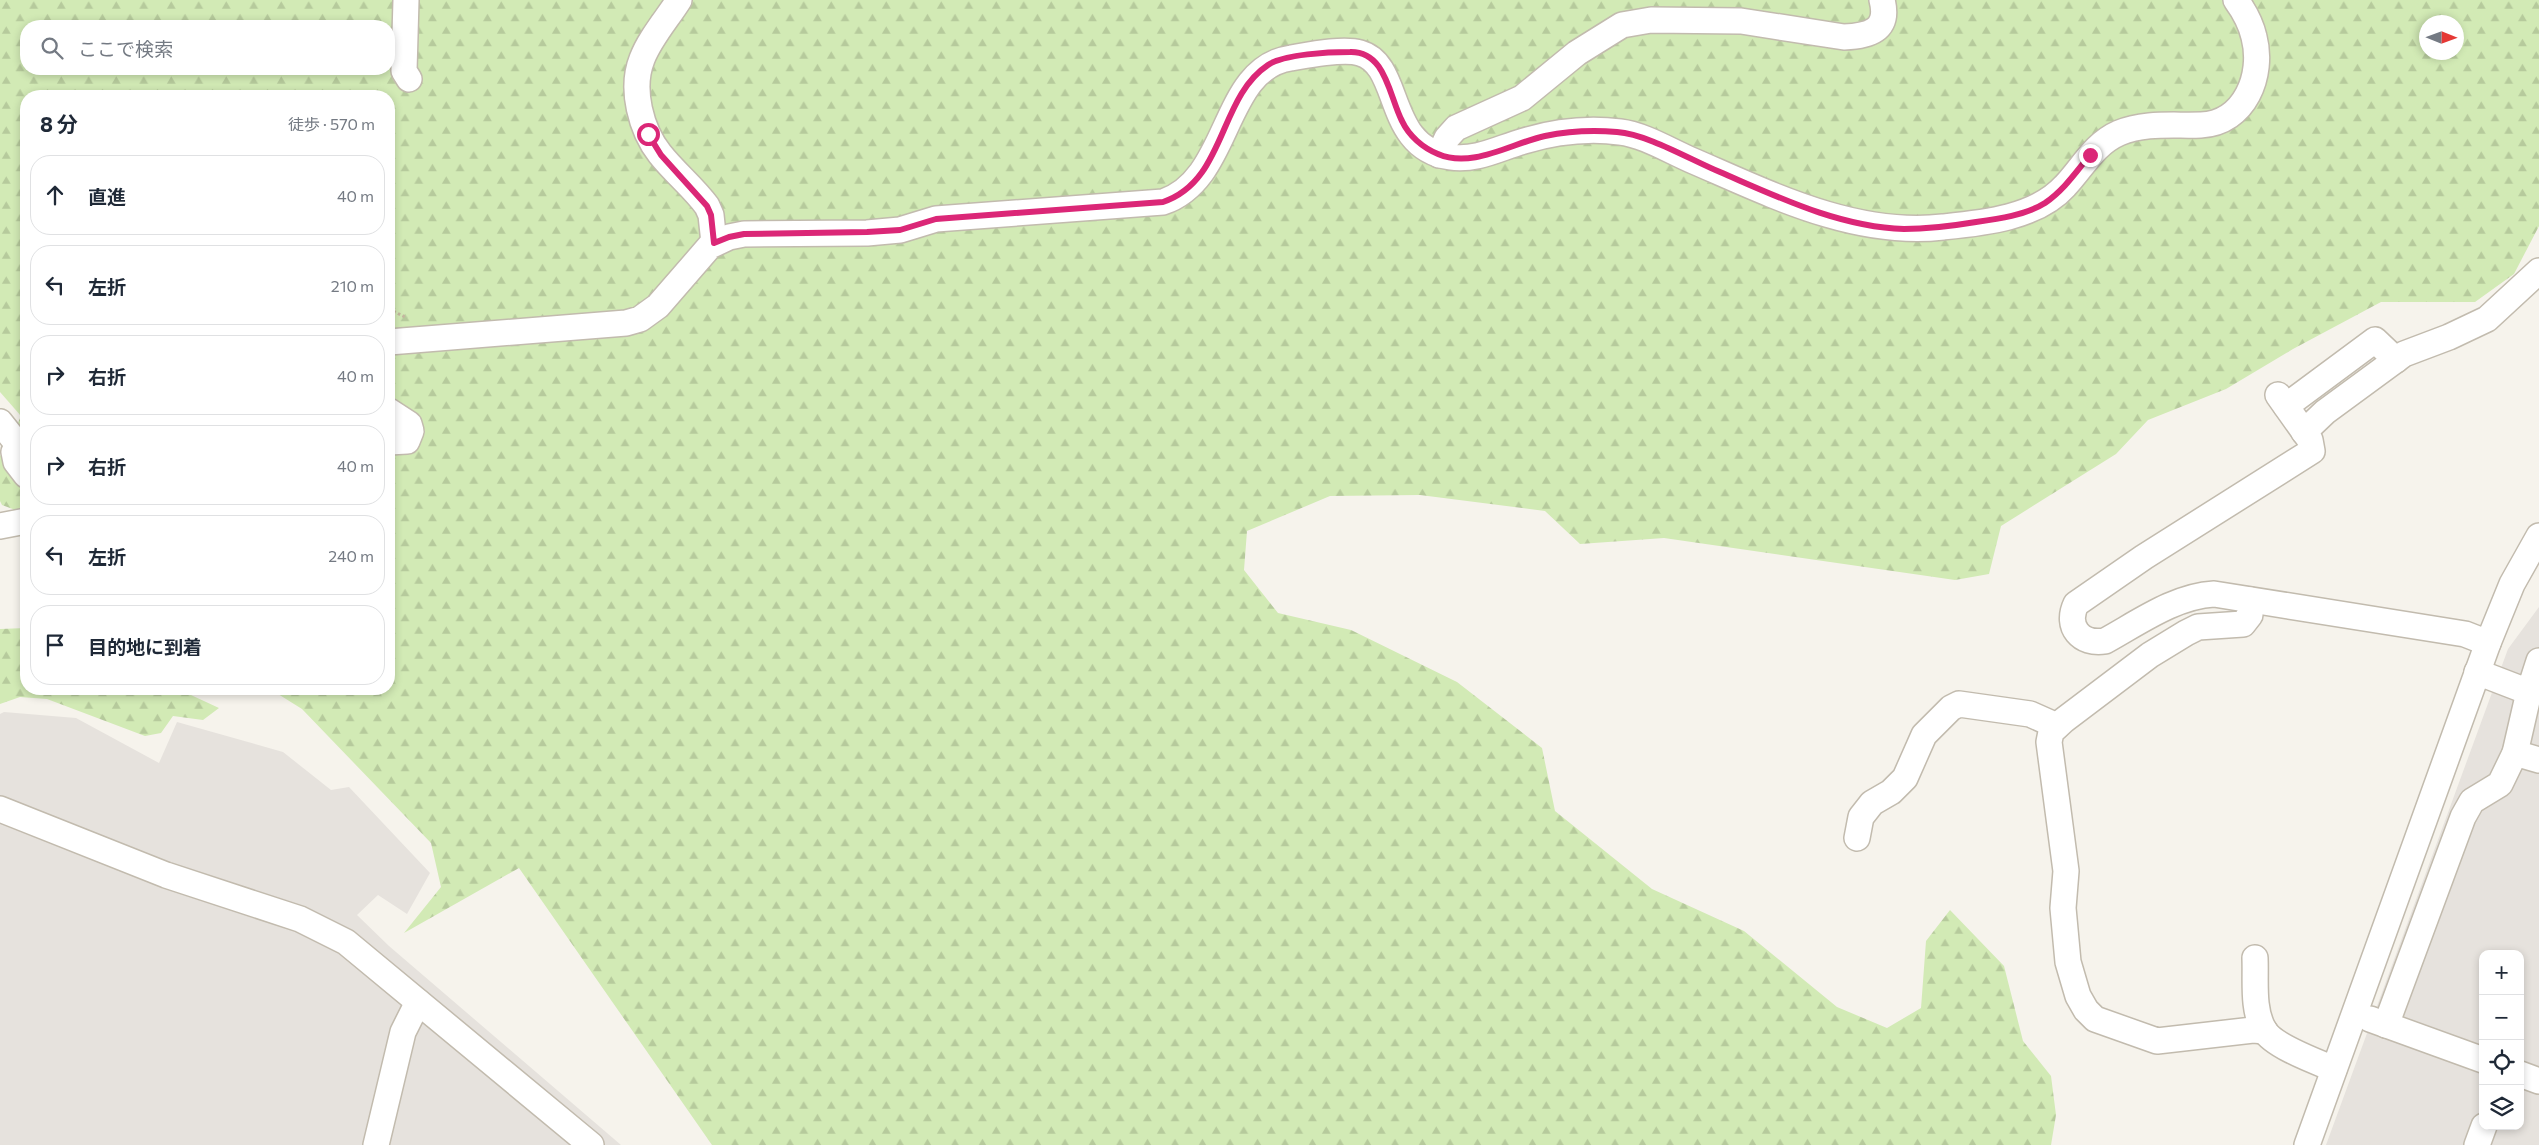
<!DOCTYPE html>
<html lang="ja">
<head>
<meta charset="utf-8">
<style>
	body { margin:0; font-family:Commissioner,"Noto Sans JP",sans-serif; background:#f6f6f7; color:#1f2937 }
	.controls { position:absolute; right:15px; bottom:15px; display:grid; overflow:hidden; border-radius:10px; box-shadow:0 2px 8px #0003 }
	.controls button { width:45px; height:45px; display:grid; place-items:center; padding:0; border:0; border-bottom:1px solid #e0e1e3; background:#fff; color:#1f2937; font:25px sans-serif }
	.compass { position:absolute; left:2419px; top:15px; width:45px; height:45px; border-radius:50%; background:#fff; box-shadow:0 2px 8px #0003; rotate:91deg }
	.stop { position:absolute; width:15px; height:15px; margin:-11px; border:4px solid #db2777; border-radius:50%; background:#fff }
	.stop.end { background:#db2777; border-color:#fff; box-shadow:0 1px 5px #0008 }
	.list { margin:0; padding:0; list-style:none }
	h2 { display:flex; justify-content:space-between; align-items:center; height:65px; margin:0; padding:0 20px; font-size:21px }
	h2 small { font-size:16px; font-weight:400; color:#747a83 }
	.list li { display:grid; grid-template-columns:32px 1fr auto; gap:15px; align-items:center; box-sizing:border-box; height:80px; margin:0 10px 10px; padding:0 10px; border:1px solid #e0e1e3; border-radius:20px }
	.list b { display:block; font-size:19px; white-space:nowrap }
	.list em { font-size:16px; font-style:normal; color:#747a83 }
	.icon { flex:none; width:28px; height:28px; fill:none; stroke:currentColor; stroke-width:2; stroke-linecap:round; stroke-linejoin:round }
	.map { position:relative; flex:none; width:2539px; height:1145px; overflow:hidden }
	.search { position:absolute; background:#fff; box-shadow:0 2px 8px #0003; left:20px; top:20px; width:375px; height:55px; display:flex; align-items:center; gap:12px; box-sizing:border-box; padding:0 18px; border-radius:20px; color:#747a83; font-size:19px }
	.panel { position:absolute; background:#fff; box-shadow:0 2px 8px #0003; left:20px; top:90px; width:375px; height:605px; border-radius:20px }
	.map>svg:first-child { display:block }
	.industrial { fill:#e6e2dd; fill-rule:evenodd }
	.forest { fill:url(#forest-firs); fill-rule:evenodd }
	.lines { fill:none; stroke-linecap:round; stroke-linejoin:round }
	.minor-casing { stroke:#c2bbae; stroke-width:28 }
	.path { stroke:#c4b79f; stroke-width:3; stroke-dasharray:2.5 2.5; stroke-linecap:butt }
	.minor { stroke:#fff; stroke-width:25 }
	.route { stroke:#db2777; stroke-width:6 }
</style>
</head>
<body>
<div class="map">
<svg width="2539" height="1145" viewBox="0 0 2539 1145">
	<defs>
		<pattern id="forest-firs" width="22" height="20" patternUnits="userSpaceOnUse" patternTransform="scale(1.25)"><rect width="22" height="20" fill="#d2eab5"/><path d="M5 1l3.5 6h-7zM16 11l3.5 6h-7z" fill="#b6ca9c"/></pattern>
	</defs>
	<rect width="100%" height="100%" fill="#f6f3ec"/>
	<g class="industrial">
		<path d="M2539,607V1145H2326L2508,649ZM2483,954H2520V1126H2483Z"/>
		<polygon points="4,712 76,718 159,763 177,722 283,752 331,790 349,787 430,873 407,914 378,895 357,915 389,946 621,1145 0,1145 0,714"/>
	</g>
	<g class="forest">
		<path d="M0,0H2539V226L2514,274L2475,302H2381L2293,349L2226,389L2148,420L2116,454L2001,526L1989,574L1955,580L1664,538L1580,544L1545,511L1420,495L1330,496L1247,531L1244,570L1278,613L1351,630L1457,682L1542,748L1555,811L1652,889L1744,931L1837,1007L1887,1028L1921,1008L1926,941L1950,910L2004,966L2023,1041L2051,1076L2056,1115L2051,1145H712L519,868L404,933L441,887L431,843L302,709L270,689H389V96H26V514L2,505L0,501V456L6,450L21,416L0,392ZM2426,22H2456V52H2426ZM26,26H389V69H26Z"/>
		<polygon points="26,628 26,689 178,689 219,708 203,720 173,716 161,733 145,736 47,699 20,697 0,704 0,629"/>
	</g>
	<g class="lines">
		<defs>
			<g id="minor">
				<polyline points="406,0 404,71 409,79"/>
				<path d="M679,0C667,19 650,38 642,59C630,89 641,130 660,154C675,173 693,187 707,206L711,215L714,243"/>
				<path d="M1439,155L1447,138L1456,128L1522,98L1577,53L1622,25L1651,20L1741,21L1844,37C1868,36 1890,31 1882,0"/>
				<path d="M389,342L626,323L640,319L658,306L710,246L729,237L744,234L867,233L900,230L936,219L1163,202C1232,179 1221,68 1291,58C1309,55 1343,48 1360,53C1403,65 1384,147 1450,157C1477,161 1499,148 1524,141C1554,132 1588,128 1620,132C1644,135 1668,150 1691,160C1770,194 1854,237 1943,227C1983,223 2036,218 2065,186C2083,167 2094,144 2119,133C2145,122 2174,126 2201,125C2245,123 2264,75 2254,37C2251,24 2244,11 2236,0"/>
				<path d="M2278,395L2310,440L2312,451L2144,557L2076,604C2065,627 2081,645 2105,641C2138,623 2175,596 2214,594L2465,634L2488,643"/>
				<polyline points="2286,406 2375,340 2396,360"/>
				<polyline points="389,411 409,424 411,431 407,441 389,442"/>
				<polyline points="0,422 19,446"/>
				<polyline points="2304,432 2325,412 2404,354 2449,337 2487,319 2539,271"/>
				<polyline points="26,444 19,446 14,452 16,462 26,475"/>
				<polyline points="0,526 26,521"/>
				<polyline points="2250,600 2250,615 2243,624 2198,627 2186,633 2150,655 2064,720 2051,732 2049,742 2066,871 2063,908 2068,962 2078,996 2086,1010 2095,1019 2157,1041 2253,1030 2265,1031"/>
				<polyline points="2477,672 2529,692 2539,661"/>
				<polyline points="2515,753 2539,760"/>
				<polyline points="0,809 166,875 300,919 346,942 591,1145"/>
				<polyline points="1857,838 1861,817 1872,803 1891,792 1905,778 1924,735 1951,708 1959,704 2030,714 2057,726"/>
				<path d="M2255,958C2256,981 2252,1009 2264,1030C2273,1046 2317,1062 2334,1069"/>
				<polyline points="2370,1019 2483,1060"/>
				<polyline points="2386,1025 2463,817 2472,801 2500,784 2515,753 2529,692"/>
				<polyline points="2520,1074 2539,1081"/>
				<polyline points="376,1145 403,1032 418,1002"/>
				<polyline points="2307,1145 2488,643 2512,584 2539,536"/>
				<polyline points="2477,1145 2484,1126"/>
			</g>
		</defs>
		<use href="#minor" class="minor-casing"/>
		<polyline class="path" points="389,309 407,318"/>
		<use href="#minor" class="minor"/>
	</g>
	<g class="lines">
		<path class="route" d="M648,134L661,155L707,206L711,215L714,243L729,237L744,234L867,232L900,230L936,219L1163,202C1226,181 1218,98 1268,65C1284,54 1330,52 1350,52C1386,51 1389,96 1402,121C1409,136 1423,148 1438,154C1472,169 1512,143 1545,136C1569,131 1593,130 1617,132C1647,134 1691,160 1720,172C1778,197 1839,227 1904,229C1928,229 1952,226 1976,222C1998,219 2026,215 2045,203C2064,190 2076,172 2090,155"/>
	</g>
</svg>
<div class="controls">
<button>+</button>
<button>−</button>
<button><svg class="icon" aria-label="locate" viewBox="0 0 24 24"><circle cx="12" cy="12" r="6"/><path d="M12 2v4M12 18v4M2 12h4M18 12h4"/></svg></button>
<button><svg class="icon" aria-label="layers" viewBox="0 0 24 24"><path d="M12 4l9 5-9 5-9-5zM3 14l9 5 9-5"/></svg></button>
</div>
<svg class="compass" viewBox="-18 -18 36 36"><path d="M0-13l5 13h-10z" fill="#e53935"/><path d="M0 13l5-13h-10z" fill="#747a83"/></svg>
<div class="stop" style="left:648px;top:134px"></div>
<div class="stop end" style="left:2090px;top:155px"></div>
<div class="search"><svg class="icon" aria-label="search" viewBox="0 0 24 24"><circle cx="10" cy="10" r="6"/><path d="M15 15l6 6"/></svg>ここで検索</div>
<section class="panel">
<h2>8 分<small>徒歩 · 570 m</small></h2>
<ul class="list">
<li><svg class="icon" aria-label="ahead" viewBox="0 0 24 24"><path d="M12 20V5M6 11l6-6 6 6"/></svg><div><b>直進</b></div><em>40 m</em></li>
<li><svg class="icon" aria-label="left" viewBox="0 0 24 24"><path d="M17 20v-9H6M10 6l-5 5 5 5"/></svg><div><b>左折</b></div><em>210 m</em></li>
<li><svg class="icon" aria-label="right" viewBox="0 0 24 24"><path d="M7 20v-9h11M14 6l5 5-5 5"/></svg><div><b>右折</b></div><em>40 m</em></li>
<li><svg class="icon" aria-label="right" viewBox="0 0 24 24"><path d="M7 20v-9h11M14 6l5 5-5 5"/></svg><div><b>右折</b></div><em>40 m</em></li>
<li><svg class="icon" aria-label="left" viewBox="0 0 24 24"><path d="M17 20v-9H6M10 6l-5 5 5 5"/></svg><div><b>左折</b></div><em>240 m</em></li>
<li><svg class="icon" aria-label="arrive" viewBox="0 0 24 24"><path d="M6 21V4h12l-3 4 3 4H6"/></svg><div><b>目的地に到着</b></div></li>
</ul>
</section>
</div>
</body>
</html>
